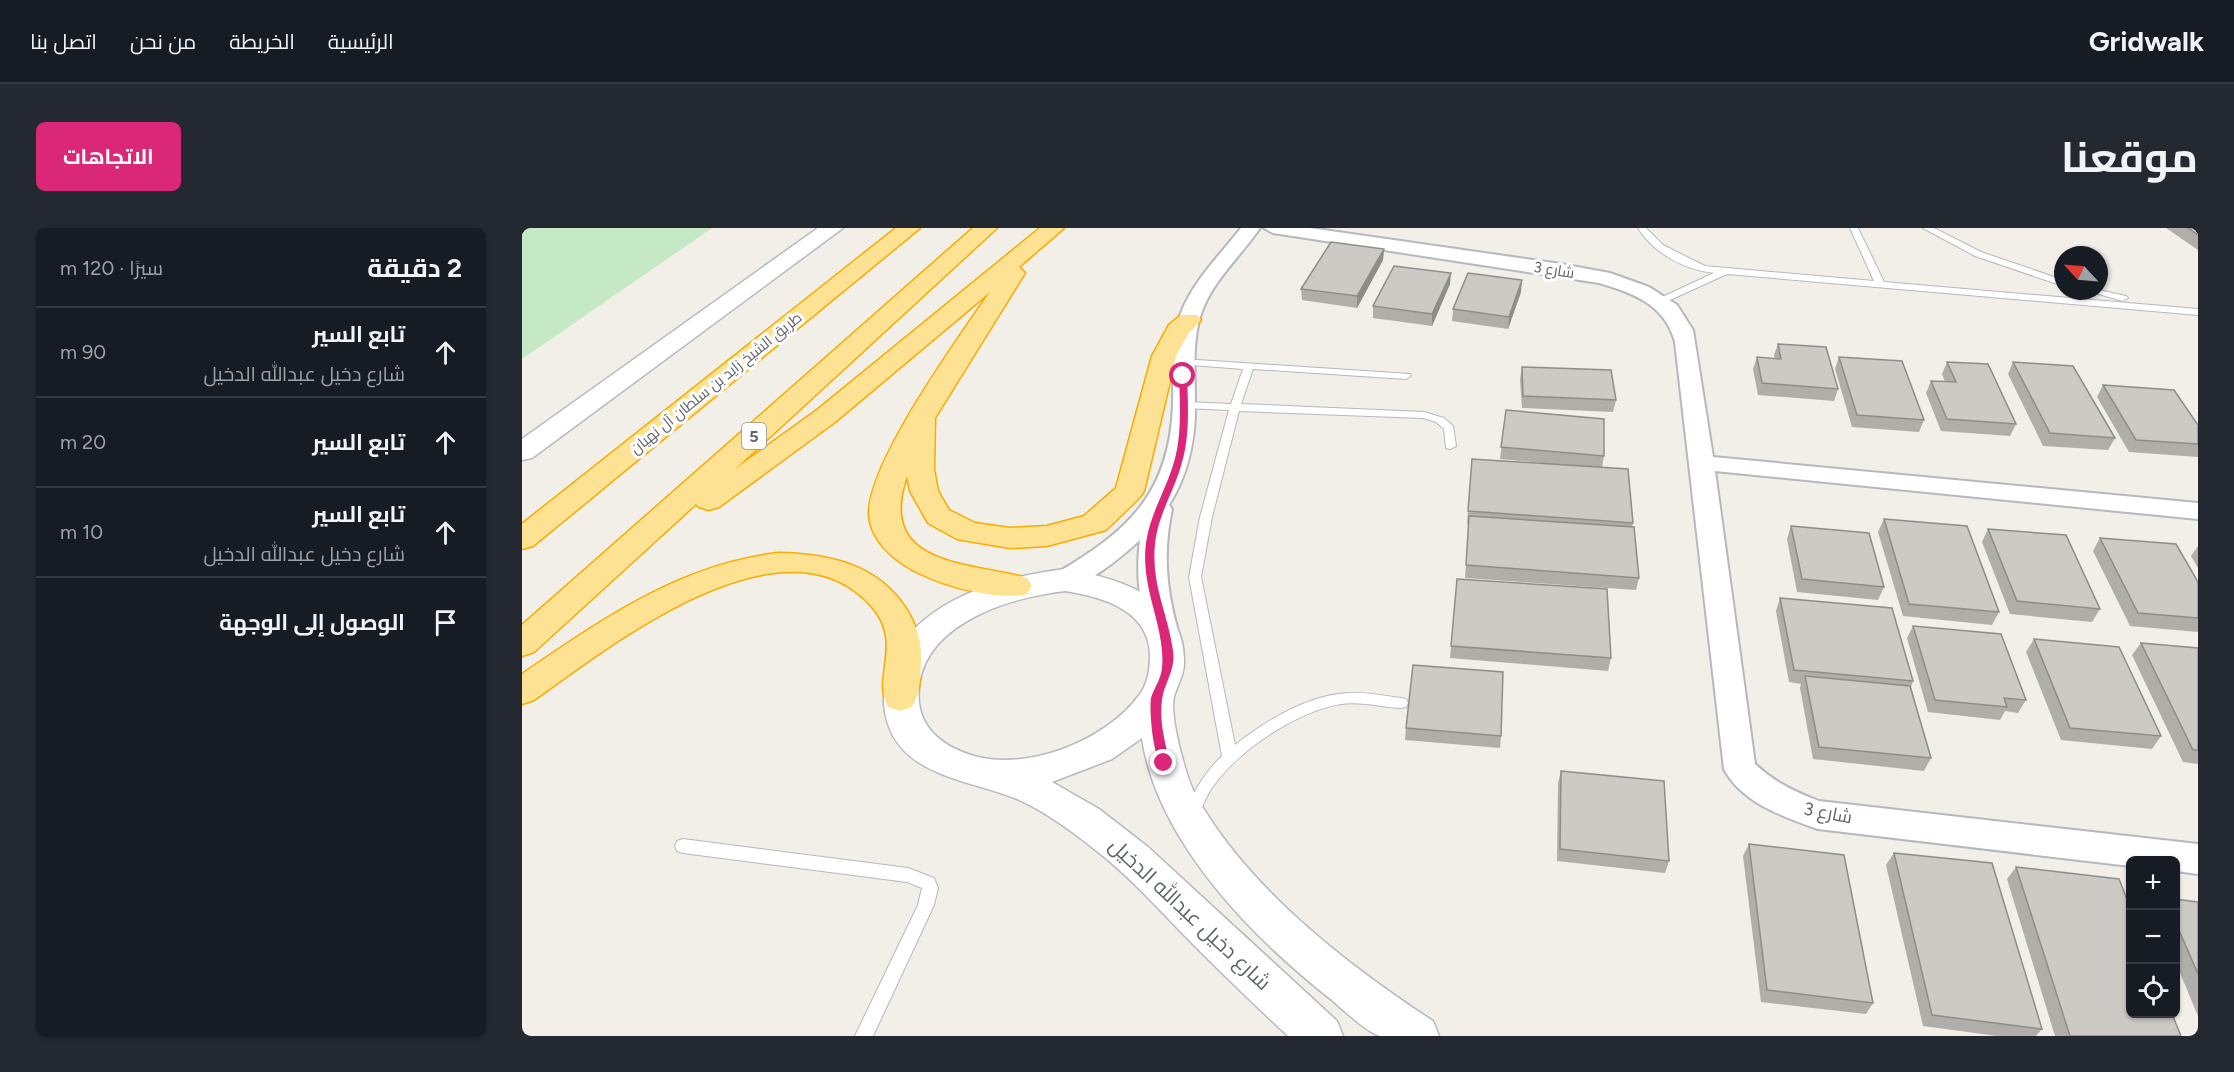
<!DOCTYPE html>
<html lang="ar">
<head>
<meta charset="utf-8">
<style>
	body { margin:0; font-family:Figtree,Cairo,sans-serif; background:#242831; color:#f1f3f6; direction:rtl }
	.controls { position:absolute; right:18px; bottom:18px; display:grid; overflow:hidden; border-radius:9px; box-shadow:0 2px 4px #0004 }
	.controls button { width:54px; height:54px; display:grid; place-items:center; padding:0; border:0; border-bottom:2px solid #363941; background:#171b24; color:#f1f3f6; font:30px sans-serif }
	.compass { position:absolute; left:1532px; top:18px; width:54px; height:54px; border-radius:50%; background:#171b24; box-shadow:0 2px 4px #0004; rotate:296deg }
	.stop { position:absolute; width:18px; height:18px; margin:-14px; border:4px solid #db2777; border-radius:50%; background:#fff }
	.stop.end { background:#db2777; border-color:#fff; box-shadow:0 2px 6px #0008 }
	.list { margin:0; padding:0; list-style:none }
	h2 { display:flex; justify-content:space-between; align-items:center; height:78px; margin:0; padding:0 24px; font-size:26px }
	h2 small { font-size:20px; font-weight:400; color:#9ea1a6 }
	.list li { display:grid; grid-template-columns:39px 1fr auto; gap:18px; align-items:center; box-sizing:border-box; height:90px; padding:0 24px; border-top:2px solid #363941 }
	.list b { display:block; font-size:22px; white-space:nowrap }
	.list p { margin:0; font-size:20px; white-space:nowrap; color:#9ea1a6 }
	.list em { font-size:20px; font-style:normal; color:#9ea1a6 }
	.icon { flex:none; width:33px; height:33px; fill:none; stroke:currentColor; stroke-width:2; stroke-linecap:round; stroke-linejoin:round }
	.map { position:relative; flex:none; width:1676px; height:808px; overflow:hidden; direction:ltr; border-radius:9px }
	header { display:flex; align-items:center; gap:36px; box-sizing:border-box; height:84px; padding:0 30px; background:#171b24; border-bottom:2px solid #363941 }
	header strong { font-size:28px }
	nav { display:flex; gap:33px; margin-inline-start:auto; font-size:21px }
	.intro { display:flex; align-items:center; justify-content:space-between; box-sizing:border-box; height:144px; padding:0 36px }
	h1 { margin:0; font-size:42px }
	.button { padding:15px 27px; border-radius:9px; background:#db2777; color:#fff; font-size:21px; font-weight:700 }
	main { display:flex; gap:36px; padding:0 36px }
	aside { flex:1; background:#171b24; border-radius:9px; box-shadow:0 2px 4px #0004 }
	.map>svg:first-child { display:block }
	.green { fill:#c5e8c5 }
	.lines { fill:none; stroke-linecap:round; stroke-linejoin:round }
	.service-casing { stroke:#b5b8bc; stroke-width:2 }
	.minor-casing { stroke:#b5b8bc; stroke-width:4 }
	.tertiary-casing { stroke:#b5b8bc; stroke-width:3 }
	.secondary-casing { stroke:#b6babf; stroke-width:3 }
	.motorway-casing { stroke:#f9ab00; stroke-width:3 }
	.service { fill:#fff; fill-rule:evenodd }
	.minor { fill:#fff; fill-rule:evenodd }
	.tertiary { fill:#fff; fill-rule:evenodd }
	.secondary { fill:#fff; fill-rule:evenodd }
	.motorway { fill:#fde293; fill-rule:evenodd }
	.wall { fill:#afaea9 }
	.shaded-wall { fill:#8f8d8a }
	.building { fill:#cccac5; stroke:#8f8d8a; stroke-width:1.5 }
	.route { fill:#db2777 }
	.labels { text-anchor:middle; stroke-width:6; stroke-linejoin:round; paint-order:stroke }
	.far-street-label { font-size:15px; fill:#5f6368; stroke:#fff }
	.shield { fill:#fff; stroke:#8f9295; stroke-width:1.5 }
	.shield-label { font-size:16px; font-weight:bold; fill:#5f6368 }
	.street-label { font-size:18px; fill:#5f6368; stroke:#fff }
	.near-street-label { font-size:21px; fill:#5f6368; stroke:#fff }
</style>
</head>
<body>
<header>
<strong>Gridwalk</strong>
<nav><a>الرئيسية</a><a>الخريطة</a><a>من نحن</a><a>اتصل بنا</a></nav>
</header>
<div class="intro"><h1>موقعنا</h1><a class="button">الاتجاهات</a></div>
<main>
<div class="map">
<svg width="1676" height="808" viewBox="0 0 1676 808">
	<rect width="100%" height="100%" fill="#f1efe8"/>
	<polygon class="green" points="0,0 190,0 0,131"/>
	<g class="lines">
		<defs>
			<g id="service">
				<path d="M1116,0H1124L1141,17L1183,38L1352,53L1328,0H1336L1362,54L1676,81V87L1205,46L1139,76L1136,75V71L1192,45C1163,42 1131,25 1116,0Z"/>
				<polygon points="1401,0 1412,0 1459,24 1541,52 1541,58 1453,28"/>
				<polygon points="1577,62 1604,68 1606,70 1601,73 1566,63"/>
				<path d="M661,131L888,146L889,148L884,151L731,141L719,176L902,184L922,190L931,198L934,218L928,221L924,220L922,201L914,194L901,190L717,183L690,289L679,349L713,517C745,492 785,467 827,465C845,464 862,468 879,470L884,471L886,475L884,479L879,480C859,479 839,473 819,476C775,483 715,523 690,560C683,570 679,582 674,593L668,594L662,593L660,588C671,566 681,546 700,528L667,349L678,289L707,182L662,180L657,177L662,174L709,176L721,141L657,136V132Z"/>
				<polygon points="161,611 386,640 412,650 416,660 412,677 351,808 333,808 396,677 400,660 385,654 161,625 155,623 153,618 155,613"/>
			</g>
			<g id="minor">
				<path d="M719,0H738C719,28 690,53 679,86C670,114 673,144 673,172C674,210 667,245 647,277L650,281C641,324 644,361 656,403L652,410L642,413L632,410C616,383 614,343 618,312C599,329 559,365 533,358L529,352L533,346C607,303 648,265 651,176C652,146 648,114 659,85C671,53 698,27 719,0Z"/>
				<path d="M742,0H788L1039,36L1088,45L1127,59L1155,77L1171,102L1191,229L1676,275V291L1193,243L1233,536C1252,554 1273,564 1297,573L1676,616V646L1654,643V632H1608V638L1296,601C1262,589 1220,575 1202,541L1153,114C1143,77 1112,65 1077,55L751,5Z"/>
			</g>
			<path id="tertiary" d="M543,341C596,350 664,369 662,435C662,448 655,457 652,469C647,487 664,549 673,566C724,659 824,736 911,793L917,808C899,808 876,808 858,808C846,805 821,782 811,773C732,711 635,614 620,510L590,531L530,554L577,581L626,619L815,793L821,808H766C731,775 696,742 662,707C633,677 604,645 571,620C547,601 522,583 495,571C444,550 368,548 362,476C361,454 366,434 379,416C418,366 482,349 543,341ZM543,363C581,369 627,382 628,427C628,441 626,455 618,466C584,514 499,547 443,525C419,516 400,500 397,475C390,399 483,370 543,363Z"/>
			<polygon id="secondary" points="296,0 321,0 10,230 0,232 0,211"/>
			<g id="motorway">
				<polygon points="374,0 398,0 11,318 0,321 0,296"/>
				<path d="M451,0H475L213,241L295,182L518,0H542L497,39L503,45L413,190L412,242L416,263L427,282L453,295L488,300L525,298L562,288L594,260L630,128L647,97L659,87H675L679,92L666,106L654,128L622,263L618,269L584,302L525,318L488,320L435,311L406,295L388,263L385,248C353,339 447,334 505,350L510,358L505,366C478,373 425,359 399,346C376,336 349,315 347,287C345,236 437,109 468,64L313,194L197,279L187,282L177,279L174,276L12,424L0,428V397Z"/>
				<path d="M256,325C307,326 356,336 385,382C395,399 400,414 399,434C398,450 398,466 390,479L378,483L366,479C350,451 381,416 351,380C264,278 88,418 12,472L0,476V446C81,391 157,337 256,325Z"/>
			</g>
		</defs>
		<use href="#service" class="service-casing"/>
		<use href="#minor" class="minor-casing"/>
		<use href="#tertiary" class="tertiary-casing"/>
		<use href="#secondary" class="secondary-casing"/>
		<use href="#motorway" class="motorway-casing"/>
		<use href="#service" class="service"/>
		<use href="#minor" class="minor"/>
		<use href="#tertiary" class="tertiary"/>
		<use href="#secondary" class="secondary"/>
		<use href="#motorway" class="motorway"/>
	</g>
	<g class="wall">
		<polygon points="1644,0 1676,0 1676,22"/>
		<polygon points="862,21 861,32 835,80 780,72 779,61"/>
		<polygon points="928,56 910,98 851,90 851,78"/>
		<polygon points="999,64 986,101 930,93 931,81"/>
		<polygon points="1256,116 1316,161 1312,173 1236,167 1231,141 1235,129 1253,131 1252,127"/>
		<polygon points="1317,129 1402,192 1397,204 1330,199 1313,141"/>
		<polygon points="1425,134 1494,196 1488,208 1419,203 1404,165 1409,153 1423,154 1420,146"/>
		<polygon points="1491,134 1593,210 1586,222 1521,218 1486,146"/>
		<polygon points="1000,139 1094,172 1091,184 1000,180 998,151"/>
		<polygon points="1581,157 1676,197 1676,229 1607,224 1575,169"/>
		<polygon points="984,182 1082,228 1080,239 1111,295 1110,299 1117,350 1114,362 943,350 947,296 945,296 950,231 1032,236 978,231"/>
		<polygon points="1362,291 1477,384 1470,397 1381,388 1356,304"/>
		<polygon points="1269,298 1362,359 1356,372 1275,364 1265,311"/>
		<polygon points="1466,301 1578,381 1570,394 1488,386 1460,314"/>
		<polygon points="1578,310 1676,354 1676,404 1608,398 1571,323"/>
		<polygon points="1676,318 1676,340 1669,328"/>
		<polygon points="935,351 1089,430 1086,443 928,430"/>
		<polygon points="1258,370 1391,453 1389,459 1409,530 1402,543 1291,531 1278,460 1279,456 1267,454 1254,383"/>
		<polygon points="1391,398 1504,472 1496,485 1483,483 1478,492 1406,484 1385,410"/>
		<polygon points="1512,411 1639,508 1630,521 1539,512 1504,424"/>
		<polygon points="1619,415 1676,420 1676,536 1661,534 1610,427"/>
		<polygon points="884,500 979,508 978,520 883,512"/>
		<polygon points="1039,543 1147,633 1143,645 1035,633 1036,555"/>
		<polygon points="1227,616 1351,775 1344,786 1239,774 1221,628"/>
		<polygon points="1372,625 1520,801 1514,808 1475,808 1401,798 1364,637"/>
		<polygon points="1494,639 1659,808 1533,808 1485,651"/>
		<polygon points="1653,671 1676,674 1676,788 1653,733"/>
	</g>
	<g class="shaded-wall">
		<polygon points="862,21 861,32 835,80 835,68"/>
		<polygon points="929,45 928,56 910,98 910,86"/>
		<polygon points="1000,52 999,64 986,101 987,89"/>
	</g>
	<g class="building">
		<polygon points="1666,0 1676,0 1676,7"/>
		<polygon points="809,14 862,21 835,68 779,61"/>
		<polygon points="872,38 929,45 910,86 851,78"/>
		<polygon points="946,45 1000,52 987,89 931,81"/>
		<polygon points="1256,116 1304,119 1316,161 1240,155 1235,129 1259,131"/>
		<polygon points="1317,129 1380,133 1402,192 1335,187"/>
		<polygon points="1425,134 1466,136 1494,196 1425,191 1409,153 1434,154"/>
		<polygon points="1491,134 1551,138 1593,210 1528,205"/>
		<polygon points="1000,139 1089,142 1094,172 1001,168"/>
		<polygon points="1581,157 1652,162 1676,197 1676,216 1614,212"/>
		<polygon points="984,182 1082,191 1082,228 979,219"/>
		<polygon points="950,231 1106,241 1111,295 946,283"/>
		<polygon points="947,288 1112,299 1117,350 944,337"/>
		<polygon points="1362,291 1445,298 1477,384 1387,376"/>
		<polygon points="1269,298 1347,305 1362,359 1280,351"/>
		<polygon points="1466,301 1544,307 1578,381 1495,373"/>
		<polygon points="1578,310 1654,316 1676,354 1676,390 1616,385"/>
		<polygon points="935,351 1085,361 1089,430 929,418"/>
		<polygon points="1258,370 1370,380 1391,453 1272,442"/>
		<polygon points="1391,398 1479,406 1504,472 1482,470 1485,479 1413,472"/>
		<polygon points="1512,411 1597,419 1639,508 1548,500"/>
		<polygon points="1619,415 1676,420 1676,522 1671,522"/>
		<polygon points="891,437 981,444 979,508 884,500"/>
		<polygon points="1283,448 1388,458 1409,530 1297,519"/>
		<polygon points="1039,543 1142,553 1147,633 1038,621"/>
		<polygon points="1227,616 1322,627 1351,775 1245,762"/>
		<polygon points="1372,625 1470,635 1520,801 1410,787"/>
		<polygon points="1494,639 1597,651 1608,679 1608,786 1650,786 1659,808 1548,808"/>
		<polygon points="1653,671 1676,674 1676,746 1653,693"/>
	</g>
	<path class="route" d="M661,146L665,148C666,175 668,208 660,234C653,262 636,286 633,316C629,358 646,385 651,423C654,442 642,455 640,472C637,492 643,515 648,535L642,539C631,534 627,482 629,470C632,460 639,451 640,440C644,399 618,361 624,315C628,286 644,262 652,234C660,207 658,175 657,148Z"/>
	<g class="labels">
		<g class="far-street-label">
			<text transform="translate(1032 42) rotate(9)" y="5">شارع 3</text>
			<text transform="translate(194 155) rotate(-39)" y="5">طريق الشيخ زايد بن سلطان آل نهيان</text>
		</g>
		<rect class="shield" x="220" y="195" width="24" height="26" rx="4.5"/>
		<g class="shield-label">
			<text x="232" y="214">5</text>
		</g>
		<g class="street-label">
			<text transform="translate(1306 585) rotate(11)" y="6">شارع 3</text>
		</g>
		<g class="near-street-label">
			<text transform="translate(668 686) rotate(43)" y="7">شارع دخيل عبدالله الدخيل</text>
		</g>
	</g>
</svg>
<div class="controls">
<button>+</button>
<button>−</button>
<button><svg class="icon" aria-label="locate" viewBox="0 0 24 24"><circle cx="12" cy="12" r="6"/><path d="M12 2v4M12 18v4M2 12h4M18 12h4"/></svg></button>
</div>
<svg class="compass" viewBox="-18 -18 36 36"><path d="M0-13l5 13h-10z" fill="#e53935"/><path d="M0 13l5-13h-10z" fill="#9ea1a6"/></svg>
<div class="stop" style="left:661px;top:148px"></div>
<div class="stop end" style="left:642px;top:535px"></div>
</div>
<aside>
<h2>2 دقيقة<small>سيرًا · 120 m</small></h2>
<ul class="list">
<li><svg class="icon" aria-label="ahead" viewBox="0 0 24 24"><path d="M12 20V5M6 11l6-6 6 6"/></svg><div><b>تابع السير</b><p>شارع دخيل عبدالله الدخيل</p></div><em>90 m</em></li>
<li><svg class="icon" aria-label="ahead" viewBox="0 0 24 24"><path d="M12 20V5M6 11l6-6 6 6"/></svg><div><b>تابع السير</b></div><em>20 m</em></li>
<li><svg class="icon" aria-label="ahead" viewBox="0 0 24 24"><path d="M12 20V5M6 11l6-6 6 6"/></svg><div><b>تابع السير</b><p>شارع دخيل عبدالله الدخيل</p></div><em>10 m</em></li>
<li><svg class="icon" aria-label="arrive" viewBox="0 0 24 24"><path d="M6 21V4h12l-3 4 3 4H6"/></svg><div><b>الوصول إلى الوجهة</b></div></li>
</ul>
</aside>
</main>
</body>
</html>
